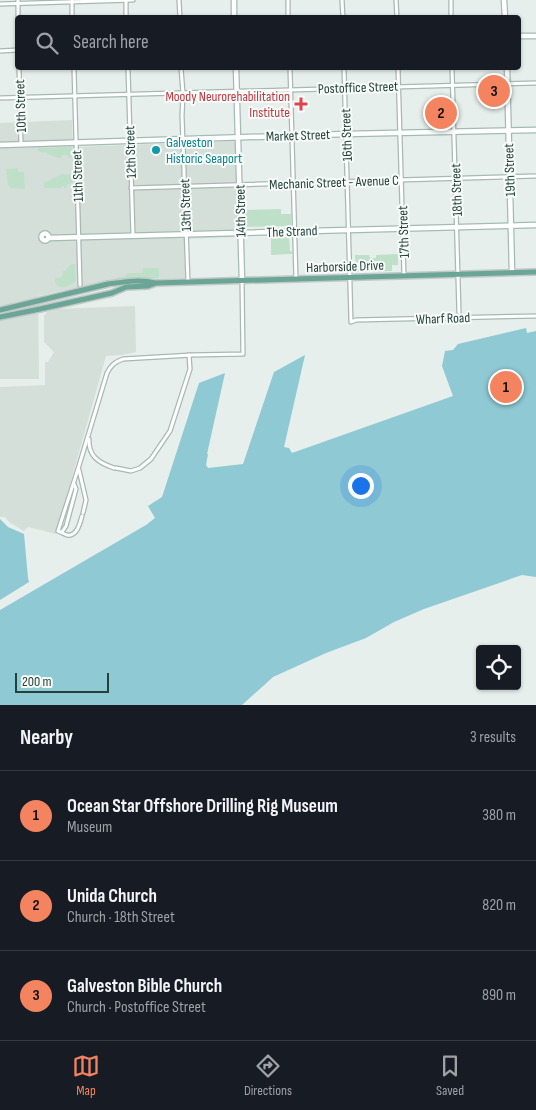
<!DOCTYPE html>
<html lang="en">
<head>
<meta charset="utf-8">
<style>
	body { margin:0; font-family:"Sofia Sans Condensed",sans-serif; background:#20242c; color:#f1f3f6 }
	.controls { position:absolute; right:15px; bottom:15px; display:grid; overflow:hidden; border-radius:5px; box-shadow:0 1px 4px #0004 }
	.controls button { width:45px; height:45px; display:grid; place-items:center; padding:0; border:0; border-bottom:1px solid #363941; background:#171b24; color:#f1f3f6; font:25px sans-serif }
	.scale { position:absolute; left:15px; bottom:12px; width:94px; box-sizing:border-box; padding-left:5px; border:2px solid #24423a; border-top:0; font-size:14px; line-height:18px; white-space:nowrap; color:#24423a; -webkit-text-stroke:4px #f7fbf9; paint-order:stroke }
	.you { position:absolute; left:360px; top:485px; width:18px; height:18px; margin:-12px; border:4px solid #fff; border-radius:50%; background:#1a73e8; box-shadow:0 0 0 8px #1a73e833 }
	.badge { display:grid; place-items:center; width:32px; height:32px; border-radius:50%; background:#f4845f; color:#111; font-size:16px; font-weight:700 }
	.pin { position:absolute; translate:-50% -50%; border:2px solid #fff; box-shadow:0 1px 5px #0006 }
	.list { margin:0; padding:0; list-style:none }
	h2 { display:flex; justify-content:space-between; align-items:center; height:65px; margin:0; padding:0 20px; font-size:21px }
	h2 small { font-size:16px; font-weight:400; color:#9ea1a6 }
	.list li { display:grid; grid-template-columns:32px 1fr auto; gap:15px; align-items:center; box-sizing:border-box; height:90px; padding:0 20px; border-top:1px solid #363941 }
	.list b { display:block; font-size:19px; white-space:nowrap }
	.list p { margin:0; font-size:16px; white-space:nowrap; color:#9ea1a6 }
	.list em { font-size:16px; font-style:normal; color:#9ea1a6 }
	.icon { flex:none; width:28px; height:28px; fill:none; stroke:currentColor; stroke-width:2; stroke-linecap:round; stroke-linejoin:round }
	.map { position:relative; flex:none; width:536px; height:705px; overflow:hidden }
	.search { position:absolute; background:#171b24; box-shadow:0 1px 4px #0004; left:15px; right:15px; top:15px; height:55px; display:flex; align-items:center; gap:12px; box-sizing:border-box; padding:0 18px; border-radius:5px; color:#9ea1a6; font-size:19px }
	.sheet { height:335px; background:#171b24 }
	nav { display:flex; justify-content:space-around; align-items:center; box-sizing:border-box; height:70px; border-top:1px solid #363941; background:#171b24; font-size:14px; color:#9ea1a6 }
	nav a { display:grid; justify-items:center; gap:2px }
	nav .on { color:#f4845f }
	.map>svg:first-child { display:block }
	.built { fill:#d4dfda }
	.green { fill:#bfe0c8 }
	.water { fill:#8ec9d4 }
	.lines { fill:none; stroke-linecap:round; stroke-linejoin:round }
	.street-casing { stroke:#a8b8b2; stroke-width:5.5 }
	.secondary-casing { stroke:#a4bbb3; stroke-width:7 }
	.primary-casing { stroke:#c2cac8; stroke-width:8 }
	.street { stroke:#fff; stroke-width:3 }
	.secondary { stroke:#fff; stroke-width:4.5 }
	.primary { stroke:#6aa596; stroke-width:5 }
	.health-dot { fill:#e0444e; stroke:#f7fbf9; stroke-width:2 }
	.culture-dot { fill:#0f9aa8; stroke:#f7fbf9; stroke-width:2 }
	.labels { text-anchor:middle; stroke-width:4; stroke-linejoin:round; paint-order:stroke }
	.street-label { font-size:14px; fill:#24423a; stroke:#f7fbf9 }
	.health-label { font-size:14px; fill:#be3a42; stroke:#f7fbf9; text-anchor:end }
	.culture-label { font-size:14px; fill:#0d838f; stroke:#f7fbf9; text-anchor:start }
</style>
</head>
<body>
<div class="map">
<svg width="536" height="705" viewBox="0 0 536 705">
	<rect width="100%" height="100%" fill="#e6efeb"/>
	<g class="built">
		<polygon points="72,120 73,147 235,141 238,237 184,239 185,278 122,280 74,288 38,296 39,379 0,379 0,123"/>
		<polygon points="135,306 136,352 121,355 106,356 56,534 28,527 24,531 9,522 5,517 0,517 0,387 45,385 45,362 48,362 54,352 44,342 44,316 47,312 57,309"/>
	</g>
	<g class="green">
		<polygon points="70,147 72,148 71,158 69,158 67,155 62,155 61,158 58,158 44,152 43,153 37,150 38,148"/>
		<polygon points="18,168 18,172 24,172 25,189 10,188 8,185 6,169"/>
		<polygon points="62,174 73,175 73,182 67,185 66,188 64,188 64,186 61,187 61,188 44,188 44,183"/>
		<polygon points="281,209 281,214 291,214 291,226 244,227 244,210"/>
		<polygon points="289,237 290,251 292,251 292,254 271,255 271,238"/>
		<polygon points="398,254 398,265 392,265 392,271 356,272 355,255 369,255 370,258 376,258 376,255"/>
		<path d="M71,264H75L76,280C71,286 55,293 55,279L56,278L62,277L63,271H65Z"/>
		<polygon points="143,268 159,268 159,278 112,280 118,277 124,277 128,273 142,273"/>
	</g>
	<g class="water">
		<polygon points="526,328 527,333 536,331 536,577 522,575 424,609 394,622 366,638 326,653 306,662 273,677 242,705 0,705 0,610 146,525 155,518 148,506 162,497 199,383 225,373 207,454 208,454 206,465 208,468 243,464 274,372 305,355 284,447 289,448 292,453 453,396 442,366 445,351 453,350 458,344"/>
		<polygon points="0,519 8,527 24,534 28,578 29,582 0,600"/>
	</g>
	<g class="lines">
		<defs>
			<g id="street">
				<polyline points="18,0 18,18"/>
				<polyline points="126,0 126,18"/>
				<polyline points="179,0 180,18"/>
				<polyline points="288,0 288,18"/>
				<polyline points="342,0 343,18"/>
				<polyline points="396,0 397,18"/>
				<polyline points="451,0 451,18"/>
				<polyline points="72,1 72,18"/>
				<polyline points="0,4 133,0"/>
				<polyline points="0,51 18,50"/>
				<polyline points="19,68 21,144"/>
				<polyline points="74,68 80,285"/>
				<polyline points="128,68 133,236"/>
				<polyline points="181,68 183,93 182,116 188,282"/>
				<polyline points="290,68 296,279"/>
				<polyline points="344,68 351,322 356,320 536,316"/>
				<polyline points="398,68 404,276"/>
				<polyline points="452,68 459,313"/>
				<polyline points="0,98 536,83"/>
				<polyline points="131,188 536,176"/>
				<path d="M89,439C88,456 99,463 114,468"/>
				<polyline points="116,468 131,471 140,468 151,459 170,431 190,369 189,355"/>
				<polyline points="79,470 86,500 83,513"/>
				<path d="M82,516C80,523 77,537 67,535C64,534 61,532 58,531L78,469L107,373C111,365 115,362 123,359L192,355L243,354L242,281"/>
				<polyline points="62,532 66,526 76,489 74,484"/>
			</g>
			<g id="secondary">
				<polyline points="234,0 234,18"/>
				<polyline points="504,0 505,18"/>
				<polyline points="518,36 536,36"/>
				<polyline points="236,68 242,281"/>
				<polyline points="507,68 512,272"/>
				<polyline points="0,145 346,134 536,130"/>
				<circle cx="45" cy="237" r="3.5"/>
				<polyline points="48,238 536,225"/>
			</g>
			<g id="primary">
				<path d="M0,310L108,284C123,282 140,279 155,283"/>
				<polyline points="0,317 40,309 112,293 126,287 148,286 156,283 536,272"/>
			</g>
		</defs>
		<use href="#street" class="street-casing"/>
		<use href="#secondary" class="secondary-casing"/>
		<use href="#primary" class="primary-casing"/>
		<use href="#street" class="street"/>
		<use href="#secondary" class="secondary"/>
		<use href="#primary" class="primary"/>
	</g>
	<path class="health-dot" d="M298.5 96.5h5v5h5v5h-5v5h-5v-5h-5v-5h5z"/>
	<circle class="culture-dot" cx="156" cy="150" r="5"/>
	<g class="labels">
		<g class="street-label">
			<text transform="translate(358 87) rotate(-2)" y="5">Postoffice Street</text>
			<text transform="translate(20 106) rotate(-92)" y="5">10th Street</text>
			<text transform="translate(298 135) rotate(-2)" y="5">Market Street</text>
			<text transform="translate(346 135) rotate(-92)" y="5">16th Street</text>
			<text transform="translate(130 152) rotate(-92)" y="5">12th Street</text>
			<text transform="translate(509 170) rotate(-92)" y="5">19th Street</text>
			<text transform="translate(77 176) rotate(-92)" y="5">11th Street</text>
			<text transform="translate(334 182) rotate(-2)" y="5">Mechanic Street - Avenue C</text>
			<text transform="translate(456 190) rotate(-92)" y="5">18th Street</text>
			<text transform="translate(185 205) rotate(-92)" y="5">13th Street</text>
			<text transform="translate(240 211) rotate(-91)" y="5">14th Street</text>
			<text transform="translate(292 231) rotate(-2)" y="5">The Strand</text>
			<text transform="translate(403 232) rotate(-92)" y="5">17th Street</text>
			<text transform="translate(345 266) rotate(-2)" y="5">Harborside Drive</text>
			<text transform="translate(443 318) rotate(-2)" y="5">Wharf Road</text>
		</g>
		<g class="health-label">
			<text x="290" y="101">Moody Neurorehabilitation<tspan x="290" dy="16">Institute</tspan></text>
		</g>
		<g class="culture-label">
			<text x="166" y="147">Galveston<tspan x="166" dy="16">Historic Seaport</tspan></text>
		</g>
	</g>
</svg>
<div class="controls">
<button><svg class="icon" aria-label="locate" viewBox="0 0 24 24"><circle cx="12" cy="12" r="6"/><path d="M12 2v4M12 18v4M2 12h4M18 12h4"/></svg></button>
</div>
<div class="scale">200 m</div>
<div class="you"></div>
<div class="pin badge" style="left:506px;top:387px">1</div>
<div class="pin badge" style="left:441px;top:113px">2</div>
<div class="pin badge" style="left:494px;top:91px">3</div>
<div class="search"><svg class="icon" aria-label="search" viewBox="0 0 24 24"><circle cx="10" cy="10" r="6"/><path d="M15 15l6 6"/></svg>Search here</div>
</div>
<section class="sheet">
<h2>Nearby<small>3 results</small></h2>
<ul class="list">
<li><span class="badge">1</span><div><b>Ocean Star Offshore Drilling Rig Museum</b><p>Museum</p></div><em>380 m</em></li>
<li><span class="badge">2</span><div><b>Unida Church</b><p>Church · 18th Street</p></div><em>820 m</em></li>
<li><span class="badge">3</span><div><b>Galveston Bible Church</b><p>Church · Postoffice Street</p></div><em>890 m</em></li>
</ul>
</section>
<nav>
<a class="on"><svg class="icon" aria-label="map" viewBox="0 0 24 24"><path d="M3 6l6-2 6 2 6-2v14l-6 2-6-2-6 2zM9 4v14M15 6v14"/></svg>Map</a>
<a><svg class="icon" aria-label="directions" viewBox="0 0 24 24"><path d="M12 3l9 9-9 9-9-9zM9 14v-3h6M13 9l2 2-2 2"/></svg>Directions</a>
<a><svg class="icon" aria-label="saved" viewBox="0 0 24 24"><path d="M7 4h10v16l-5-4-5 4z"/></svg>Saved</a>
</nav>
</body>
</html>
